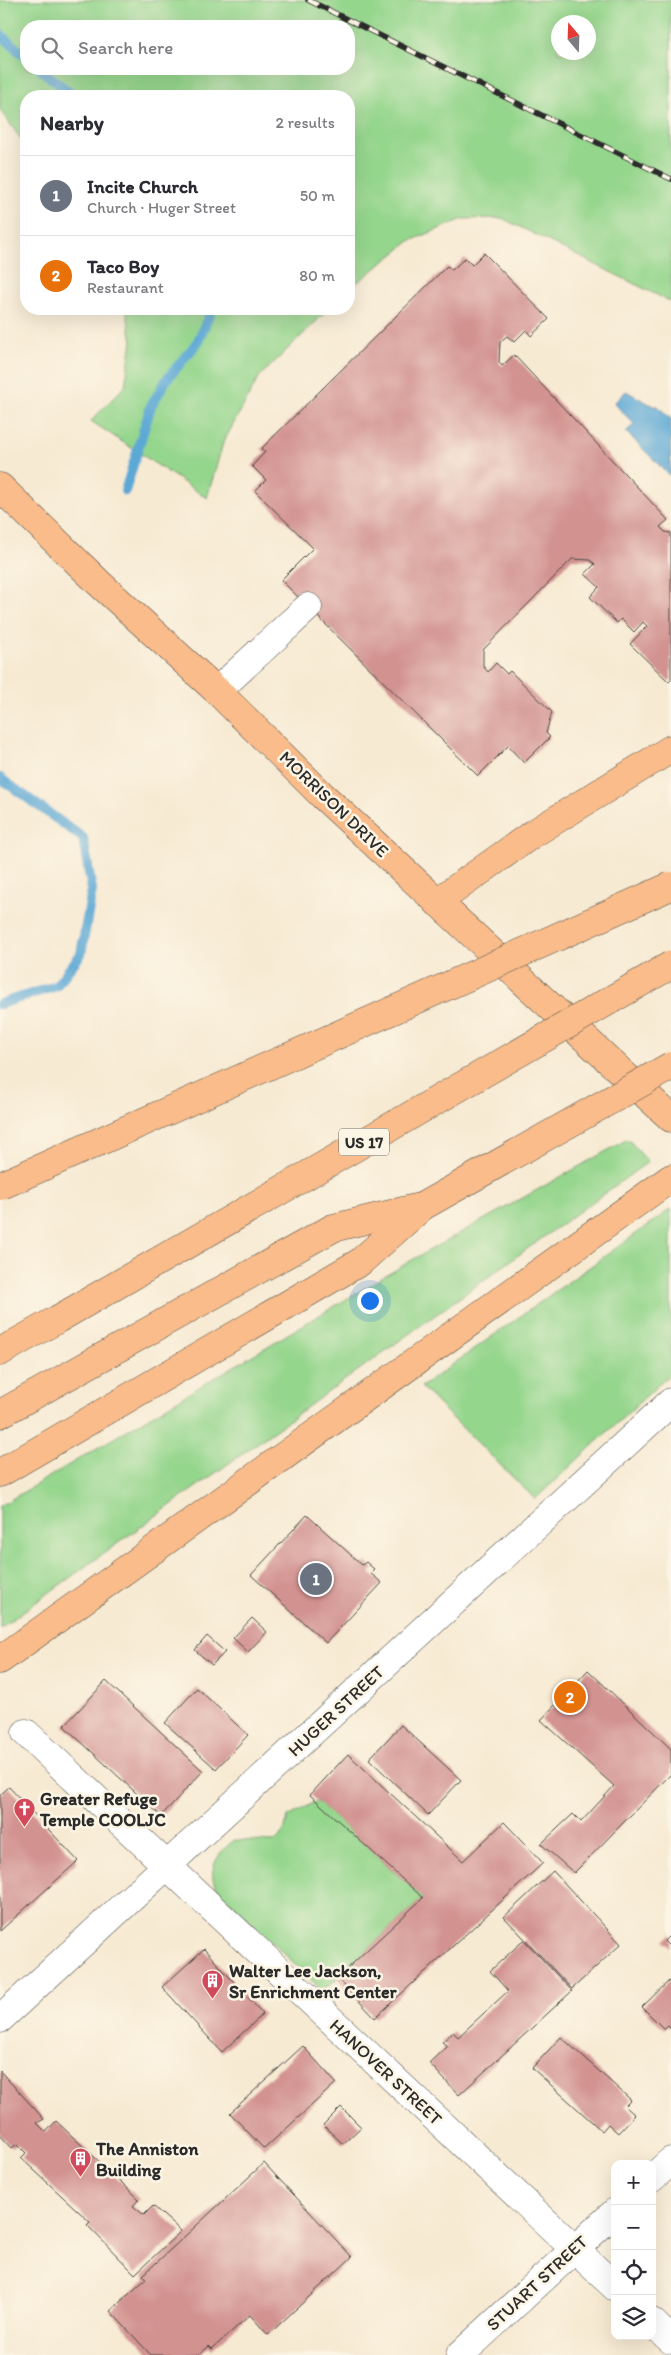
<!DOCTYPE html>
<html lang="en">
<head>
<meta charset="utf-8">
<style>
	body { margin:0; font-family:Itim,sans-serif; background:#f2f2f3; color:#2b2b33 }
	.controls { position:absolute; right:15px; bottom:15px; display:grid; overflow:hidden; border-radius:10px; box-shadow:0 5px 20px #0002 }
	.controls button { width:45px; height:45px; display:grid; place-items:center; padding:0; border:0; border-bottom:1px solid #e1e1e2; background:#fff; color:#2b2b33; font:25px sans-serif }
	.compass { position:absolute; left:551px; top:15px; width:45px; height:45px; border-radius:50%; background:#fff; box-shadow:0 5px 20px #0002; rotate:341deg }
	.you { position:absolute; left:369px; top:1300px; width:18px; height:18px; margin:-12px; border:4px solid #fff; border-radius:50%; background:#1a73e8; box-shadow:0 0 0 8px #1a73e833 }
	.badge { display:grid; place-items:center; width:32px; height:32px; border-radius:50%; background:#b45309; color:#fff; font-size:16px; font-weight:700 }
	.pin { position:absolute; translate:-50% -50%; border:2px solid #fff; box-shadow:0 1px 5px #0006 }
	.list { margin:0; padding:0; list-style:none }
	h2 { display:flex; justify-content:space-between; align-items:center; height:65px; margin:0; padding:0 20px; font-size:21px }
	h2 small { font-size:16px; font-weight:400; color:#7c7c81 }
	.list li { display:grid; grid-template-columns:32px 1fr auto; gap:15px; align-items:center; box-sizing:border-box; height:80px; padding:0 20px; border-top:1px solid #e1e1e2 }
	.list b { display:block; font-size:19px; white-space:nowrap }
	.list p { margin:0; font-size:16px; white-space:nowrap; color:#7c7c81 }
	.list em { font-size:16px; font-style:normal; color:#7c7c81 }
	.icon { flex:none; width:28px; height:28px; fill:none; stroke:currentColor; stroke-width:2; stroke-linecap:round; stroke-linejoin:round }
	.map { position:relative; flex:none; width:671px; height:2355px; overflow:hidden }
	.search { position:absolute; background:#fff; box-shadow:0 5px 20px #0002; left:20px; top:20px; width:335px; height:55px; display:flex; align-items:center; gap:12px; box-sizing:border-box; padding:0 18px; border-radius:20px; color:#7c7c81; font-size:19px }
	.panel { position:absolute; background:#fff; box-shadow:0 5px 20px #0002; left:20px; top:90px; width:335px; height:225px; border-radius:20px }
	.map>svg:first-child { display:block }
	.green { fill:#95d68d; stroke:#60805c; fill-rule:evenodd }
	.water { fill:#5da9d5; stroke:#446a80 }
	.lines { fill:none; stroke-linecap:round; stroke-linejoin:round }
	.stream { stroke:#5da9d5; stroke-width:10 }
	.building { fill:#d29290 }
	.minor-casing { stroke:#4a4844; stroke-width:29 }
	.major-casing { stroke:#4a4844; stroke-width:29 }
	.highway-casing { stroke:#4a4844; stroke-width:29 }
	.minor { stroke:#fff; stroke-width:28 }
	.major { stroke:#f9bc8a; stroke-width:28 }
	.highway { stroke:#f9bc8a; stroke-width:28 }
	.rail-casing { stroke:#2b2b2b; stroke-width:5.5 }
	.rail { stroke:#fcf5e5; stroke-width:4; stroke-dasharray:11; stroke-linecap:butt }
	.highway-bridge-casing { stroke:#4a4844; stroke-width:29; stroke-linecap:butt }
	.highway-bridge { stroke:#f9bc8a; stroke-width:28 }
	.labels { text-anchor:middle; stroke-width:5; stroke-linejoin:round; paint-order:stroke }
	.shield { fill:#fcf5e5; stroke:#6a6863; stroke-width:1 }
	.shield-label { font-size:16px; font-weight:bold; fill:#2b2b2b }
	.street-label { font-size:18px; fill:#2b2b2b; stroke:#fcf5e5 }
	.poi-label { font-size:18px; font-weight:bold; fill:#2b2b2b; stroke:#fcf5e5; text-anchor:start }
</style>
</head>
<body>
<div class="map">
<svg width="671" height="2355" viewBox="0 0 671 2355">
	<rect width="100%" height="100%" fill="#fcf5e5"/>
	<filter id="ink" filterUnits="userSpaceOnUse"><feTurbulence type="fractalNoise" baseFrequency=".02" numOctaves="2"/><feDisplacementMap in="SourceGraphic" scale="10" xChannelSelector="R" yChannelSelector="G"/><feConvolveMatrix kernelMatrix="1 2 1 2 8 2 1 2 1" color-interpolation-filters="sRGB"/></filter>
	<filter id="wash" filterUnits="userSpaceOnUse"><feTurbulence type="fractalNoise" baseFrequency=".0096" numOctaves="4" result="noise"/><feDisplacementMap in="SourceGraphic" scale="20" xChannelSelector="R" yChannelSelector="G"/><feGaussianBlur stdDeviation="1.12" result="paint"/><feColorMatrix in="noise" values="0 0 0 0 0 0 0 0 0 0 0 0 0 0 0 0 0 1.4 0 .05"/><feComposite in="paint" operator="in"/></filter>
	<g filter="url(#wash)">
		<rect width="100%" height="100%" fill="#f7ead3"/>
		<g class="green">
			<path d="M0,0H671V302L502,218L463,219L410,241L349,289V96H26V146L0,110ZM588,22V52H558V22ZM349,26V69H26V26Z"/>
			<polygon points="126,309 329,309 259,377 223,443 207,498 91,421 125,386 132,341"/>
			<polygon points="628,1139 648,1162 0,1628 0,1506 412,1260"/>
			<polygon points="671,1209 671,1373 535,1499 421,1387"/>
			<path d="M317,1801L423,1898L323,1991L219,1891C204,1871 218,1854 234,1840L274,1842L284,1832L288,1817Z"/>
		</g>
		<polygon class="water" points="626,391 655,407 657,405 671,419 670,476 626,432 634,424 614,403"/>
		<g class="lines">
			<g class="stream">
				<polyline points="0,34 26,57"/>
				<polyline points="40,69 74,96"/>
				<polyline points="125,491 151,406 167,379 197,343 212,309"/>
				<polyline points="0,778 83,838 92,890 81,954 56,986 0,1004"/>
			</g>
		</g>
		<g id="blocks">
			<g class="building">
				<polygon points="484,253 549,319 531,336 526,330 514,342 507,336 500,342 499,362 502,366 514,355 668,520 660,527 665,532 671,533 671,679 669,682 630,644 647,626 643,622 634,632 621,619 617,623 590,597 599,587 585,574 595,564 590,560 572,559 483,650 483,666 488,672 496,663 507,674 510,671 552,712 546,733 550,737 524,763 508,746 478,776 281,580 313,548 255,491 266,480 252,466 265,452 261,449 447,266 452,270 465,258 472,265"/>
				<polygon points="307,1515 362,1565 366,1562 374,1569 370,1573 382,1583 326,1643 251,1575"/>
				<polygon points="252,1618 267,1632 248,1652 233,1638"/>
				<polygon points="207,1636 225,1652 212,1665 195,1650"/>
				<polygon points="588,1670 671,1749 671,1774 574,1873 541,1844 573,1814 581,1822 614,1786 541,1720"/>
				<polygon points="106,1681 203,1771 161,1816 64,1726"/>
				<polygon points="197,1688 248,1735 216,1769 165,1723"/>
				<polygon points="401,1725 461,1780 428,1815 369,1759"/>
				<polygon points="348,1754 463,1861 504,1822 543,1863 375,2018 337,1978 423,1898 310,1795"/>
				<polygon points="9,1787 78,1861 0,1931 0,1795"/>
				<polygon points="553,1871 621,1944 572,1989 504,1917"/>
				<polygon points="671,1934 671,1948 664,1941"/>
				<polygon points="524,1940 572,1991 459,2095 429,2063 447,2046 442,2042 453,2032 458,2037 508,1991 490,1971"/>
				<polygon points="204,1949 263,2014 222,2052 162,1987"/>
				<polygon points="671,1979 671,2029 668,2025 664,2029 642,2007"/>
				<polygon points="561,2037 631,2100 625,2106 635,2115 618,2133 608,2124 602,2131 532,2068"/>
				<polygon points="303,2046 336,2083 264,2149 230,2113"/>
				<polygon points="0,2071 44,2119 37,2123 46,2132 56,2121 139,2199 133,2206 144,2215 153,2206 181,2231 135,2274 87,2225 90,2222 21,2158 26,2153 17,2144 12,2148 0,2135"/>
				<polygon points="341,2107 361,2127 343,2144 323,2125"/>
				<polygon points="264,2163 352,2257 268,2335 250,2315 212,2349 209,2346 199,2355 151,2355 110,2311 146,2279 143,2275"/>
			</g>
		</g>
	</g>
	<g filter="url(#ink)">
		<use href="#blocks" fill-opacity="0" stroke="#4a4844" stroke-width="1"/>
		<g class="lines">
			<defs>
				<g id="minor">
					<polyline points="217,691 308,607"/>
					<polyline points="26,1733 615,2287"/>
					<polyline points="0,2019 671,1402"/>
					<polyline points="652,2178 671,2161"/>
					<polyline points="652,2322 671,2340"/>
					<polyline points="460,2355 615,2212"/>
				</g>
				<polyline id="major" points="0,487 99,583 217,691 323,796 671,1118"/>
				<g id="highway">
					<polyline points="437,902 531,835 671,749"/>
					<polyline points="0,1352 58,1319"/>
					<polyline points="0,1414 333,1228 419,1207"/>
					<polyline points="0,1473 360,1262 423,1206"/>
					<polyline points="0,1660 671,1178"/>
				</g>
			</defs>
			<use href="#minor" class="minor-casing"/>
			<use href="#major" class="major-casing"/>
			<use href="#highway" class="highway-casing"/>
			<use href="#minor" class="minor"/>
			<use href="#major" class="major"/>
			<use href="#highway" class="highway"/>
			<defs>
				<polyline id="rail" points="308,0 671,179"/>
			</defs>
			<use href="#rail" class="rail-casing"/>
			<use href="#rail" class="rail"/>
			<defs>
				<g id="highway-bridge">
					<polyline points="0,1186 671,886"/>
					<polyline points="423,1206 671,1066"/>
					<polyline points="58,1319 671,965"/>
				</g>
			</defs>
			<use href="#highway-bridge" class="highway-bridge-casing"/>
			<use href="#highway-bridge" class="highway-bridge"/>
		</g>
	</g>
	<defs>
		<symbol id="church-pin" viewBox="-11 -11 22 30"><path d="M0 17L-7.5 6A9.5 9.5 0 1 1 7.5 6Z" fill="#d1495b" stroke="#fcf5e5"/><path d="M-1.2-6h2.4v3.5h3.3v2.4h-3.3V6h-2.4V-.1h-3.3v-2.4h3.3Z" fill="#fff"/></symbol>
		<symbol id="building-pin" viewBox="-11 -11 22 30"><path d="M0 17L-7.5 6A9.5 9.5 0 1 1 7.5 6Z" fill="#d1495b" stroke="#fcf5e5"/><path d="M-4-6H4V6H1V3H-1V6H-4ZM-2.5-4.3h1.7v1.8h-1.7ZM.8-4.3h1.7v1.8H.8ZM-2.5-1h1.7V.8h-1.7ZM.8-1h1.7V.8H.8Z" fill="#fff"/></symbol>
	</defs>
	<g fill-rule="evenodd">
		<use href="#church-pin" x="12" y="1796" width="25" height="34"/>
		<use href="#building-pin" x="200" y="1968" width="25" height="34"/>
		<use href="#building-pin" x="68" y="2146" width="25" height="34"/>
	</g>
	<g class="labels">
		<rect class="shield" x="339" y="1128.5" width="50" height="27" rx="4"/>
		<g class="shield-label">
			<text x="364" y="1148">US 17</text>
		</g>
		<g class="street-label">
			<text transform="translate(334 804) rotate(44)" y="6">MORRISON DRIVE</text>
			<text transform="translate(336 1711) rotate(-43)" y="6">HUGER STREET</text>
			<text transform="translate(386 2072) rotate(43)" y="6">HANOVER STREET</text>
			<text transform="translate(537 2283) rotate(-43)" y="6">STUART STREET</text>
		</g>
		<g class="poi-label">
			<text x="40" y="1805">Greater Refuge<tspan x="40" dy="21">Temple COOLJC</tspan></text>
			<text x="229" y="1977">Walter Lee Jackson,<tspan x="229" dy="21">Sr Enrichment Center</tspan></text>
			<text x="96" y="2155">The Anniston<tspan x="96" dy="21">Building</tspan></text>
		</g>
	</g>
</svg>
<div class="controls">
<button>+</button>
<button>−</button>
<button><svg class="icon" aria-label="locate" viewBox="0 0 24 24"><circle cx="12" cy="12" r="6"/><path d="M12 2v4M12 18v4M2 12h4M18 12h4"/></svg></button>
<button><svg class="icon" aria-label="layers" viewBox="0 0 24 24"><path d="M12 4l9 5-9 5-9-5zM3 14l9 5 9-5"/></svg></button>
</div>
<svg class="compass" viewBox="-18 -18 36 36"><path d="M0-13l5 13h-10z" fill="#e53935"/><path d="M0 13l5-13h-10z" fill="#7c7c81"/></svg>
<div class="you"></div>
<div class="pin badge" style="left:316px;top:1579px;background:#6b7280">1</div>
<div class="pin badge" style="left:570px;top:1697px;background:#e8710a">2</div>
<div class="search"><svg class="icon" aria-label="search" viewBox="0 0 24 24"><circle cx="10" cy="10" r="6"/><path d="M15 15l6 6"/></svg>Search here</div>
<section class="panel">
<h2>Nearby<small>2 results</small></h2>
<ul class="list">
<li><span class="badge" style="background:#6b7280">1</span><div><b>Incite Church</b><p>Church · Huger Street</p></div><em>50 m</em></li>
<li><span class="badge" style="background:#e8710a">2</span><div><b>Taco Boy</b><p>Restaurant</p></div><em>80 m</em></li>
</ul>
</section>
</div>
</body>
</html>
